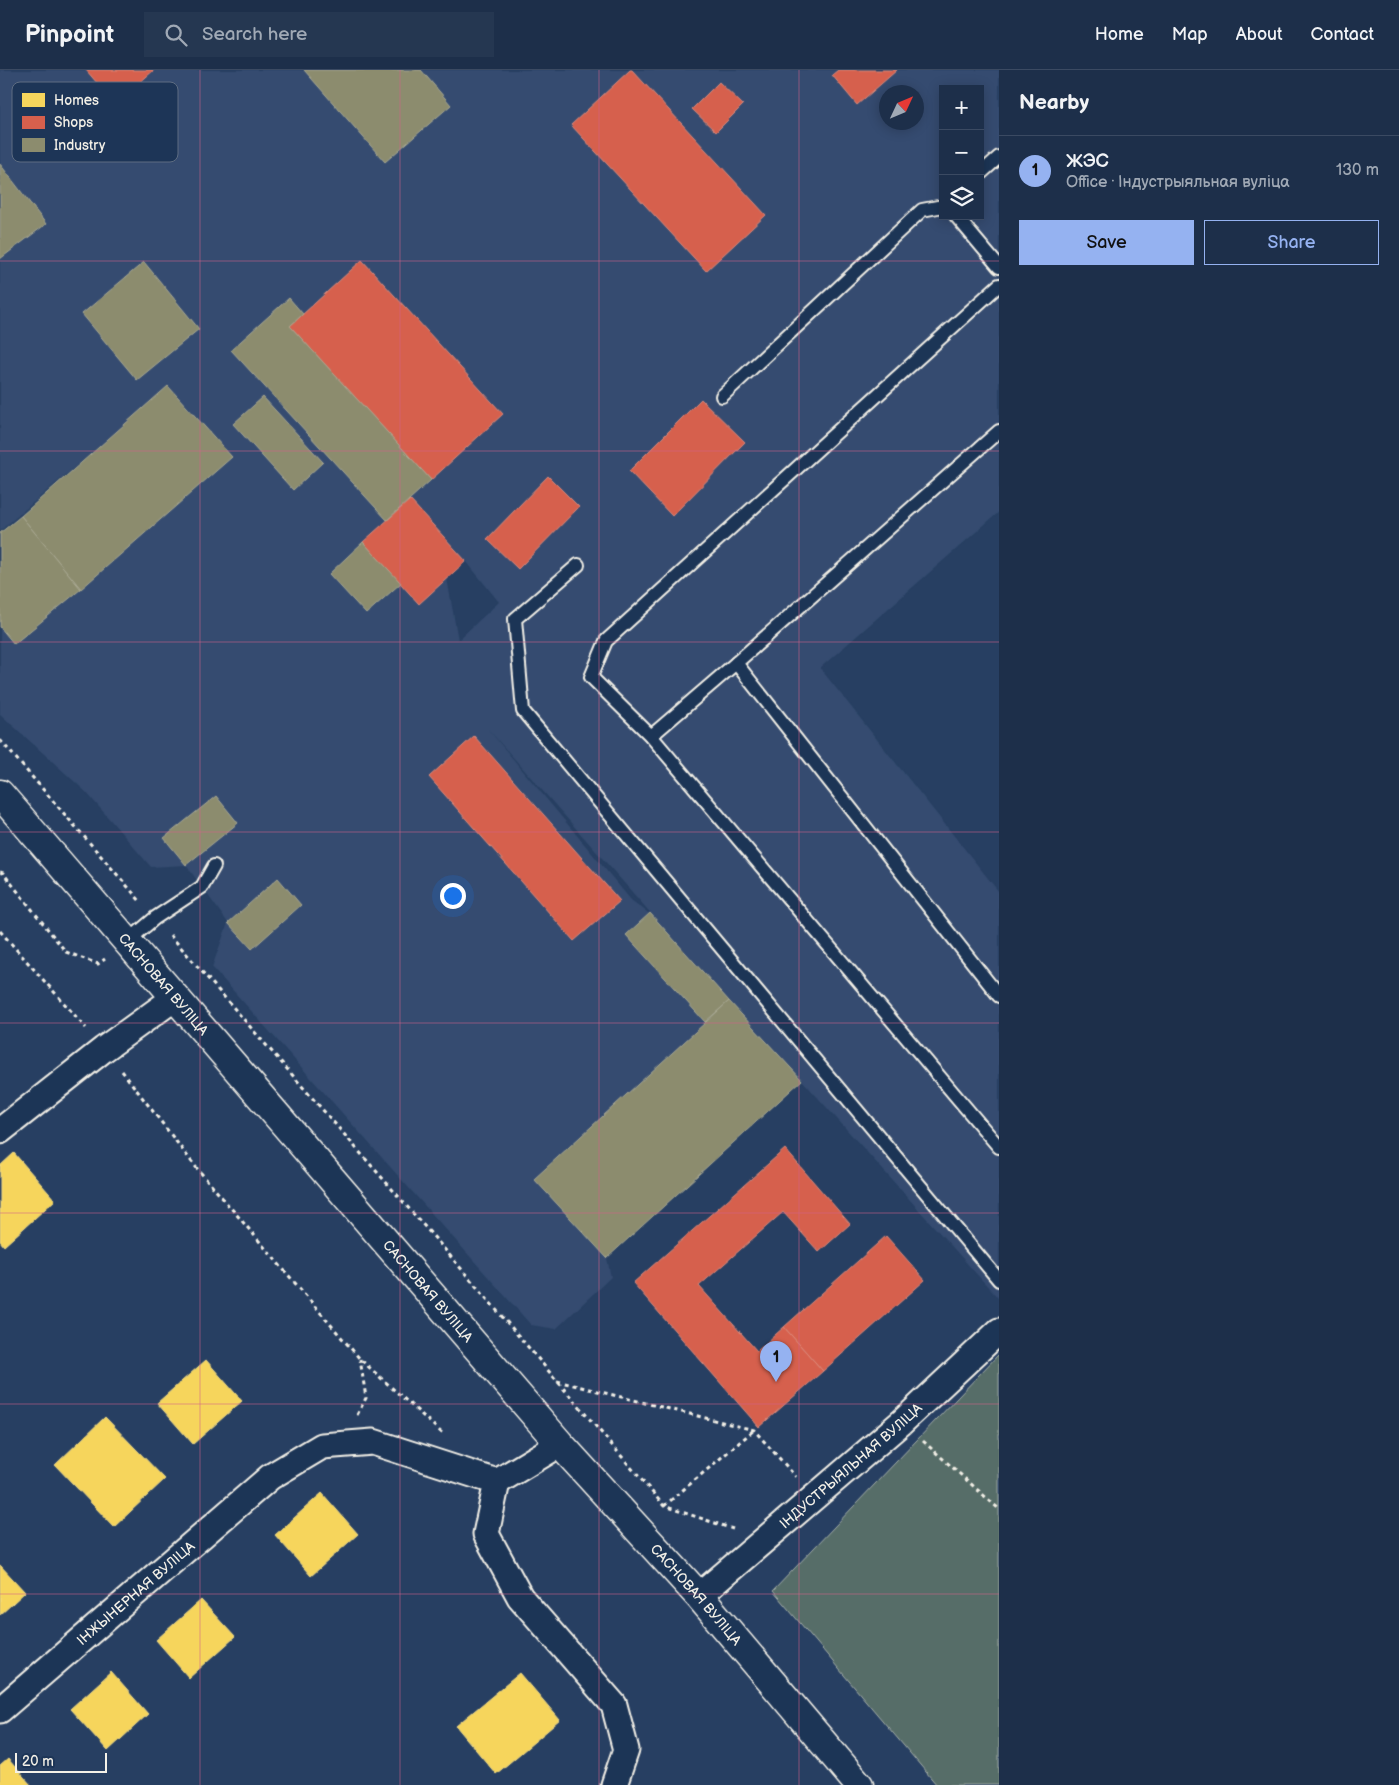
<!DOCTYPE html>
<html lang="en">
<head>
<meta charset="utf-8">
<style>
	body { margin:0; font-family:"Balsamiq Sans",sans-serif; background:#253751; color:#f1f3f6 }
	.controls { position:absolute; right:15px; top:15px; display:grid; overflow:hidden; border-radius:0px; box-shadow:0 2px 12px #0003 }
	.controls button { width:45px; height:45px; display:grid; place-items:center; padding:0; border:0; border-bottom:1px solid #3b4a62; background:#1d2f4a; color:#f1f3f6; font:25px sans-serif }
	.compass { position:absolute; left:879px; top:15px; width:45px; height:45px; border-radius:50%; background:#1d2f4a; box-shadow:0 2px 12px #0003; rotate:46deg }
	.scale { position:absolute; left:15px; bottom:12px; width:92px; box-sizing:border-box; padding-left:5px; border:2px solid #f4f1e8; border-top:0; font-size:14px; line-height:18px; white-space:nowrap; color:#f4f1e8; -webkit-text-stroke:4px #1d3557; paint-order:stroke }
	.you { position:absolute; left:452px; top:825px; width:18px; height:18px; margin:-12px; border:4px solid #fff; border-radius:50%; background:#1a73e8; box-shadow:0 0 0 8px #1a73e833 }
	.badge { display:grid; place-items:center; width:32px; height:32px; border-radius:50%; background:#95b2f1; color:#111; font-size:16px; font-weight:700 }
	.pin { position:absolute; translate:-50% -41px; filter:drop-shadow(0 1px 2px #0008) }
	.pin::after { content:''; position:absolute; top:26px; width:18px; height:15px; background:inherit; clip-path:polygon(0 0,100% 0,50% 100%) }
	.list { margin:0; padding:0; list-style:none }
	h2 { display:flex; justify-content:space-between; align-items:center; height:65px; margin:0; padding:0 20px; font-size:21px }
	h2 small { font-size:16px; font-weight:400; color:#a0a9b5 }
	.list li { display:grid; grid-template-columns:32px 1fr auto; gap:15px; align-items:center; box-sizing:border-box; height:70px; padding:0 20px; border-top:1px solid #3b4a62 }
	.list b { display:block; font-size:19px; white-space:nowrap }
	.list p { margin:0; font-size:16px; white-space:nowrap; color:#a0a9b5 }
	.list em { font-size:16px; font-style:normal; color:#a0a9b5 }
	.actions { display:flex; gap:10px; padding:15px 20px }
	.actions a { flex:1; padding:11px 0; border:1px solid #95b2f1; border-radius:0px; text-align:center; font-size:18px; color:#95b2f1 }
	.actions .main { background:#95b2f1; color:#111 }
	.icon { flex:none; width:28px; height:28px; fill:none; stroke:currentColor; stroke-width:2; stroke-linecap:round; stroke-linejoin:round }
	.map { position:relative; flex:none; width:999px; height:1715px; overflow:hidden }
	header { display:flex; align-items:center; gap:30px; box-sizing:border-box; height:70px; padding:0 25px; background:#1d2f4a; border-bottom:1px solid #3b4a62 }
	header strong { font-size:24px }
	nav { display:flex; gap:28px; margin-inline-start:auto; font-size:18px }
	.search { width:350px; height:45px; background:#253751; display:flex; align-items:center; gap:12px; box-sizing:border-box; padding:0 18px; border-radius:0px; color:#a0a9b5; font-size:19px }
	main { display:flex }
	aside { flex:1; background:#1d2f4a }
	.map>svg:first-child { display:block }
	.built { fill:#344b6f; fill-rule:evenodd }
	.green { fill:#576d68; stroke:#a6afa8 }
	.homes { fill:#f6d55c; stroke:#f5dd86 }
	.shops { fill:#d6604d; stroke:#df8c7c }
	.industry { fill:#8c8c6e; stroke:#abaa93 }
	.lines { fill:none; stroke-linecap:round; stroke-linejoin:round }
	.lane-casing { stroke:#f4f1e8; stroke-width:16 }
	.street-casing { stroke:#f4f1e8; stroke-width:29 }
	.secondary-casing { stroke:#f4f1e8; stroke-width:31 }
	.path { stroke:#f4f1e8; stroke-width:3; stroke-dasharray:4 4; stroke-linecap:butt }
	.lane { stroke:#1d3557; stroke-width:12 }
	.street { stroke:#1d3557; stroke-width:25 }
	.secondary { stroke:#1d3557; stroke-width:28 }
	.grid { fill:none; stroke:#d4648c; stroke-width:1; stroke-opacity:0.55 }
	.labels { text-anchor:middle; stroke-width:5; stroke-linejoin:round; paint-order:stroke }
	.street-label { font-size:14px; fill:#f4f1e8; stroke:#1d3557 }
	.key { fill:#1d3557; stroke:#5e6d82; stroke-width:1 }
	.key-label { font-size:14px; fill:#f4f1e8 }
</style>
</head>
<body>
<header>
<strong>Pinpoint</strong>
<div class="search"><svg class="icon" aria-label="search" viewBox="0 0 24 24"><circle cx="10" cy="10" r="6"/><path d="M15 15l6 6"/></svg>Search here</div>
<nav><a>Home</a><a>Map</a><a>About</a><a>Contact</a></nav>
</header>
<main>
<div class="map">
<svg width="999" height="1715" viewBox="0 0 999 1715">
	<rect width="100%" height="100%" fill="#273f62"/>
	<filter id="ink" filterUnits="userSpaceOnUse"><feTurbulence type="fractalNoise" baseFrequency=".02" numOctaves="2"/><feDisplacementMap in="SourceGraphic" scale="10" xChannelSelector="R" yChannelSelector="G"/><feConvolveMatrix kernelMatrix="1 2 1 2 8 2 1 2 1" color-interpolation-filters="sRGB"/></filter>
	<g filter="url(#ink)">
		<path class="built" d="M0,0H999V442L820,598L999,822V1229L802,1010L607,1188L611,1207L556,1259L531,1255L212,897L228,853L186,795L151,797L86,722L0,644V463L122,357L0,461ZM943,19H980V146H943ZM886,22H916V52H886ZM466,491L499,532L458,570L447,508ZM488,659L655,848L631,830Z"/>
		<polygon class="green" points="999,1284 999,1715 937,1715 773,1521"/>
		<g class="homes">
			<polygon points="14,1083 55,1130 4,1176 0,1171 0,1096"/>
			<polygon points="206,1290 242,1331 193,1374 157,1333"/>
			<polygon points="105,1347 165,1409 114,1457 55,1395"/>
			<polygon points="322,1423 358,1464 311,1506 275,1465"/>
			<polygon points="0,1495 25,1522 0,1545"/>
			<polygon points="201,1530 235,1567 189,1608 156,1570"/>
			<polygon points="111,1602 148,1644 108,1681 70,1639"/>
			<polygon points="520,1603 560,1650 496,1704 456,1656"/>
			<polygon points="8,1689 31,1715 0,1715 0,1696"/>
		</g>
		<g class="shops">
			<polygon points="86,0 154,0 115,34"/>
			<polygon points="630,0 632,0 766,145 706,201 571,55"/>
			<polygon points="838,0 897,0 857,35 832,5"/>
			<polygon points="719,12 743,35 716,62 692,39"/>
			<polygon points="362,190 503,344 431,410 290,256"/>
			<polygon points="701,329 745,372 672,446 629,401"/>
			<polygon points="548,406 579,437 518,499 487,469"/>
			<polygon points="410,430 466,491 419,534 363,472"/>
			<polygon points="474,666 620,831 574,871 429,707"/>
			<polygon points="785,1079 850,1154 819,1182 783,1142 699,1216 757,1281 784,1257 823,1301 759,1357 633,1213"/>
			<polygon points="886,1166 925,1210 823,1301 784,1257"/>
		</g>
		<g class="industry">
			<polygon points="304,0 421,0 451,35 385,92"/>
			<polygon points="0,94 46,154 0,189"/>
			<polygon points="144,192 199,259 137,310 82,244"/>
			<polygon points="289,228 303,244 290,256 431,410 387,450 231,280"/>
			<polygon points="168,316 232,387 81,519 21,446"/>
			<polygon points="263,327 323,392 293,420 233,354"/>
			<polygon points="21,446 81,519 14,574 0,557 0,463"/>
			<polygon points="363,472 401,513 366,544 329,504"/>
			<polygon points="216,726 238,753 186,795 164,768"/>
			<polygon points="278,808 301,835 252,879 228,853"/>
			<polygon points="650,843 729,931 705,952 626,865"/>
			<polygon points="729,931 802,1010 607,1188 534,1109"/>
		</g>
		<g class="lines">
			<defs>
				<g id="lane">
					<polyline points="980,104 999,87"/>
					<polyline points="956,146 999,197"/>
					<polyline points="999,215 606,571 591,607 651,666 999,1077"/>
					<polyline points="722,326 922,140 943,136"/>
					<polyline points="999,361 736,593 999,926"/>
					<polyline points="578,495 515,549 523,641 999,1210"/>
					<polyline points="651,666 736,593"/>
					<polyline points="127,872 155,848 202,817 214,796"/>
				</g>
				<g id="street">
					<polyline points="0,1061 104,979 176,927"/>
					<polyline points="497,1412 560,1374"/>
					<path id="s1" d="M699,1526L902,1352L999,1261"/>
					<path id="s2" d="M0,1640L270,1407L322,1376L373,1372L497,1412L486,1464L520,1527L614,1635L626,1680L614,1715"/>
				</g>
				<g id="secondary">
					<path id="s3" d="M0,724L560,1374L699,1526L859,1715"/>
				</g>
			</defs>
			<use href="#lane" class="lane-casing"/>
			<use href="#street" class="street-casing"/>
			<use href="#secondary" class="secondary-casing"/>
			<g class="path">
				<polyline points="0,670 141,832"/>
				<polyline points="0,802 3,803 66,882 98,894 105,889"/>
				<polyline points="0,861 86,958"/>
				<polyline points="170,865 446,1181 664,1436 733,1459"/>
				<polyline points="122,1001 195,1096 360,1289 443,1364"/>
				<polyline points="557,1311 754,1360 796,1407"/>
				<polyline points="357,1345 366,1328 360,1289"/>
				<polyline points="923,1371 999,1439"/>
				<polyline points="664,1436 754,1360"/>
			</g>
			<use href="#lane" class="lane"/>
			<use href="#street" class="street"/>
			<use href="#secondary" class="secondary"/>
		</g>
	</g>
	<path class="grid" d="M200,0V1715M400,0V1715M599,0V1715M799,0V1715M0,191H999M0,381H999M0,572H999M0,762H999M0,953H999M0,1143H999M0,1334H999M0,1524H999"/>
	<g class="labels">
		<g class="street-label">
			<text dy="5" stroke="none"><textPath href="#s3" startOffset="251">САСНОВАЯ ВУЛІЦА</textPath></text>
			<text dy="5" stroke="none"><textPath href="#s3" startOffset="656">САСНОВАЯ ВУЛІЦА</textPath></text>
			<text dy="5" stroke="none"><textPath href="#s1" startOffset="200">ІНДУСТРЫЯЛЬНАЯ ВУЛІЦА</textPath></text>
			<text dy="5" stroke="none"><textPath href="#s2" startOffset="179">ІНЖЫНЕРНАЯ ВУЛІЦА</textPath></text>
			<text dy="5" stroke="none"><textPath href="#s3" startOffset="1061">САСНОВАЯ ВУЛІЦА</textPath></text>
		</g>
	</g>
	<rect x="12" y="12" width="166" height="80" rx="8" class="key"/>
	<rect x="22" y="23" width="23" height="14" fill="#f6d55c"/>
	<rect x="22" y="46" width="23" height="13" fill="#d6604d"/>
	<rect x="22" y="68" width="23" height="14" fill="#8c8c6e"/>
	<g class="key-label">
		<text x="54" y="35">Homes</text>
		<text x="54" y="57">Shops</text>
		<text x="54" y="80">Industry</text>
	</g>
</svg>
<div class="controls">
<button>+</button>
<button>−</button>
<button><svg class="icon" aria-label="layers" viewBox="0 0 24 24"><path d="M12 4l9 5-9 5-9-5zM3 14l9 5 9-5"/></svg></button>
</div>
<svg class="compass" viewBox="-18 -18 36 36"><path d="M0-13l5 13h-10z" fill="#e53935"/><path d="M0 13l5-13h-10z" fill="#a0a9b5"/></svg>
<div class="scale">20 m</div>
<div class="you"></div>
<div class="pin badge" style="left:776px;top:1312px">1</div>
</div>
<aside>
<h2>Nearby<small></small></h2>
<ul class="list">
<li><span class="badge">1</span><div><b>ЖЭС</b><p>Office · Індустрыяльная вуліца</p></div><em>130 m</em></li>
</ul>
<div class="actions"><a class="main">Save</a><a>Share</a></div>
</aside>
</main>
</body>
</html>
